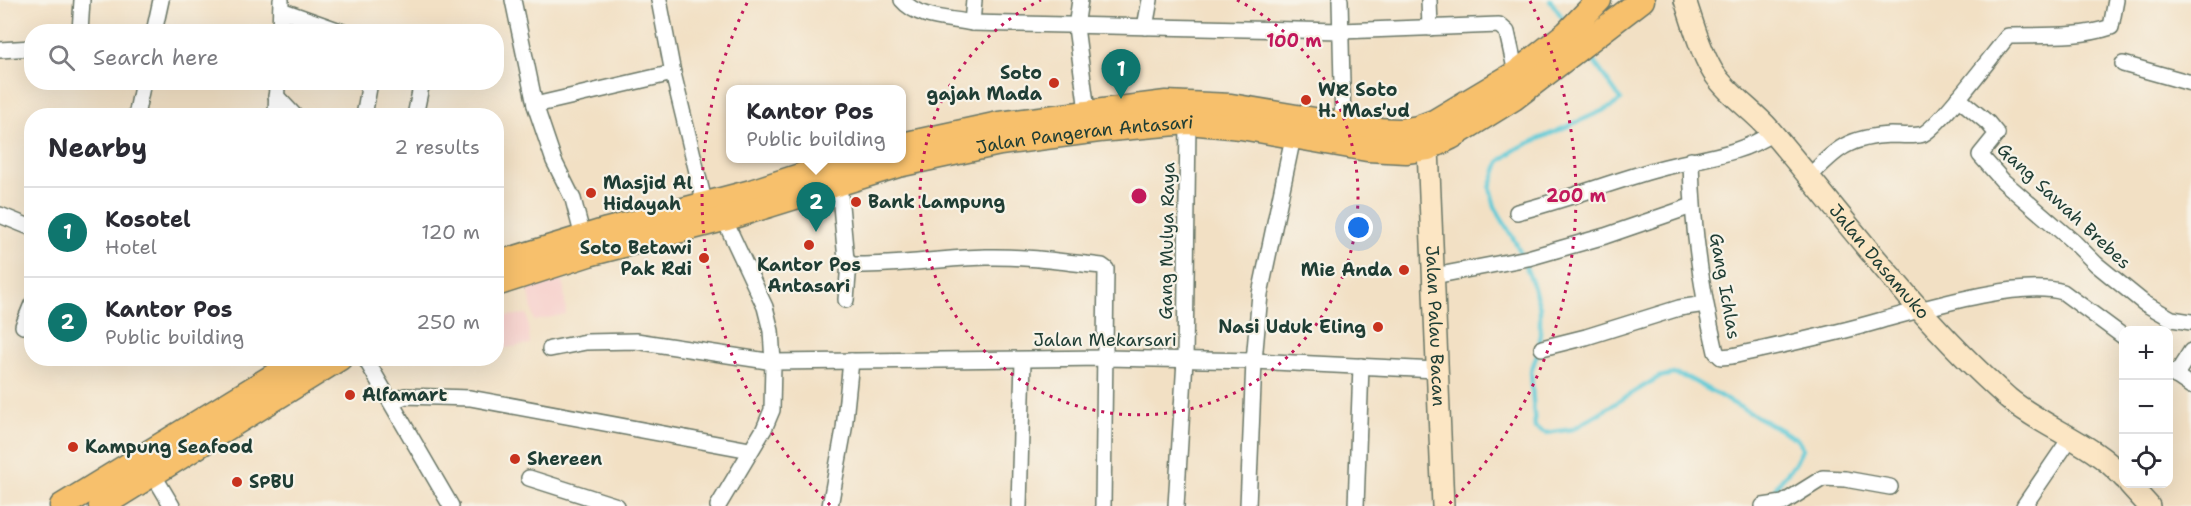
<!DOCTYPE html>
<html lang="en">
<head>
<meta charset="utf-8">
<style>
	body { margin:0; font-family:"Shantell Sans",sans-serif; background:#f2f2f3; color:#2b2b33 }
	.controls { position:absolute; right:18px; bottom:18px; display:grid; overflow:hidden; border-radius:12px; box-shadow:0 6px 24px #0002 }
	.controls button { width:54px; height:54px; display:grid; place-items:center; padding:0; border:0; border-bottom:2px solid #e1e1e2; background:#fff; color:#2b2b33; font:30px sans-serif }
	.you { position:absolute; left:1359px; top:228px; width:21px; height:21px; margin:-15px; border:4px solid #fff; border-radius:50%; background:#1a73e8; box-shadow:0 0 0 9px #1a73e833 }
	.badge { display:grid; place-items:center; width:39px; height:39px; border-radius:50%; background:#0f766e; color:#fff; font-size:20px; font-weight:700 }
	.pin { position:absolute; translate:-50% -50px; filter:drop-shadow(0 2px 3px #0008) }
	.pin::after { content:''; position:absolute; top:32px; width:21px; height:18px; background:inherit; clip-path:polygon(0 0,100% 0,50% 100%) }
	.popup { position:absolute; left:726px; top:85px; width:180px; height:78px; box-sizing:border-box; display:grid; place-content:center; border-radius:12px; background:#fff; filter:drop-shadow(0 2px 4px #0005); font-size:20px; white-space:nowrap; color:#7c7c81 }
	.popup b { font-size:22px; color:#2b2b33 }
	.popup::after { content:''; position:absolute; left:50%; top:100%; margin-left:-12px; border:12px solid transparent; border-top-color:#fff }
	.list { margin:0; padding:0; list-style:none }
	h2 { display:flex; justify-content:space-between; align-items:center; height:78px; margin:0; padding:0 24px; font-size:26px }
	h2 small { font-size:20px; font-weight:400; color:#7c7c81 }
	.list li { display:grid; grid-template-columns:39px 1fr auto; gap:18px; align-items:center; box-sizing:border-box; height:90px; padding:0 24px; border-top:2px solid #e1e1e2 }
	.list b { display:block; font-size:22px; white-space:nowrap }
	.list p { margin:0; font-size:20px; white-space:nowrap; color:#7c7c81 }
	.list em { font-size:20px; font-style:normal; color:#7c7c81 }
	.icon { flex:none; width:33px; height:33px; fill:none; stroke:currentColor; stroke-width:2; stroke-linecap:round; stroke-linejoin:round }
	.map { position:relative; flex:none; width:2191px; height:506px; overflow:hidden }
	.search { position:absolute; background:#fff; box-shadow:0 6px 24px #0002; left:24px; top:24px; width:480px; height:66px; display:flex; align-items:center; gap:15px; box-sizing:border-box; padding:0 21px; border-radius:24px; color:#7c7c81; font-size:22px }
	.panel { position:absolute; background:#fff; box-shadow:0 6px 24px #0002; left:24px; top:108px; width:480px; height:258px; border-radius:24px }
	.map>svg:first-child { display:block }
	.built { fill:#f7d0cc }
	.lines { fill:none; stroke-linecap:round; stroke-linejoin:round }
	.stream { stroke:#5ec9d6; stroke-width:4.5 }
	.street-casing { stroke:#697666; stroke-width:18 }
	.secondary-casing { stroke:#697666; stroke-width:24 }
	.primary-casing { stroke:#697666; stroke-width:27 }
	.street { stroke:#fff; stroke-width:15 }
	.secondary { stroke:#fce6c4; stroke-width:21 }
	.primary { stroke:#f7c06c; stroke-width:24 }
	.ring { fill:none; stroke:#c2185b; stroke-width:3; stroke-dasharray:3 6 }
	.poi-dot { fill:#c8321e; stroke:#f7f3e8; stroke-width:2 }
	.labels { text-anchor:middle; stroke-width:4.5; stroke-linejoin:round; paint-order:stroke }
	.poi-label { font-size:18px; font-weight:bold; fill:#1f3d34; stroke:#f7f3e8; text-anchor:start }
	.street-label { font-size:18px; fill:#1f3d34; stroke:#f7f3e8 }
	.centre { fill:#c2185b; stroke:#f7f3e8; stroke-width:3 }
	.ring-label { font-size:18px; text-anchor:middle; font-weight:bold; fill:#c2185b; stroke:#f7f3e8; stroke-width:4.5; stroke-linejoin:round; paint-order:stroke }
</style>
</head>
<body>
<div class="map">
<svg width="2191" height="506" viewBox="0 0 2191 506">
	<rect width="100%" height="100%" fill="#f7f3e8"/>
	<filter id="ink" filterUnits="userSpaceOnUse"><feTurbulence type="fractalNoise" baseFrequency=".0167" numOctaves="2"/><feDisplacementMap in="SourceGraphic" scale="12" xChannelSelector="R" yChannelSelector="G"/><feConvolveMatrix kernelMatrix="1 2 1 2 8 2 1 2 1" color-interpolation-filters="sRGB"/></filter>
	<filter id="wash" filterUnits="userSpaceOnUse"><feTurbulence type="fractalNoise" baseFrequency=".008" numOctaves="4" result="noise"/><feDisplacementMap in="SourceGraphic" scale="24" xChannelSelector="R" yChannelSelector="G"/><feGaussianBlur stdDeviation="1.35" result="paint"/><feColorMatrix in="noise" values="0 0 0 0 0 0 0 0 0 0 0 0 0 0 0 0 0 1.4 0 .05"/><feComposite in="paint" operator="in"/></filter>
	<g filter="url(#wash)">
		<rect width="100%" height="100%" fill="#f2e0c4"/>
		<g class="built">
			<polygon points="563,279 566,314 534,321 528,287"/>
			<polygon points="527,314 530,344 500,349 497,317"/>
		</g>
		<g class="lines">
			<g class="stream">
				<polyline points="1550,0 1566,23"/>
				<path d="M1587,52L1621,100L1611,107L1516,149L1499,162L1490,188L1495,207L1517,245L1532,282L1540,308V345L1531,372L1535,428L1546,433L1573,429L1659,377L1673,374L1688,378L1797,439L1803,449C1800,453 1798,458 1796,462C1788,475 1771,484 1775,500"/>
			</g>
		</g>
	</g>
	<g filter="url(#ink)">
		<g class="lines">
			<defs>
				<g id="street">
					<polyline points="513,0 535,105 554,161 573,199 583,237"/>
					<polyline points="659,0 673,73 705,205"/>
					<path d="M902,0C918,19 949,18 972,23L1341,31L1499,25L1507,32L1516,73"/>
					<polyline points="1080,0 1076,27 1087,111"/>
					<polyline points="1340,0 1343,126"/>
					<polyline points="1429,0 1430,28"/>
					<polyline points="281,10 343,32"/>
					<polyline points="972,23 974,0"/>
					<polyline points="1145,27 1150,0"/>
					<polyline points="80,32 82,0"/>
					<polyline points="154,32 161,0"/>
					<polyline points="280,32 281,0"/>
					<polyline points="0,50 32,48"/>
					<polyline points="2123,64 2191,83"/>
					<polyline points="276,96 295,116"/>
					<polyline points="1958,98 1988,123 1997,134 1980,155 2003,181 2076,244 2096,264 2144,303 2172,319 2191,322"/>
					<polyline points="535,105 673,73"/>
					<polyline points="136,116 143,82"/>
					<polyline points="276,116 277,82"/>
					<polyline points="364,116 370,82"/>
					<polyline points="415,116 422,82"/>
					<path d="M1691,160C1692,225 1701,289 1716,352L1721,357L1732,356C1781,345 1831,335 1879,321C1923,309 2021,279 2063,292L2124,337"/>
					<path d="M1809,177C1837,148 1849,137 1891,135C1900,135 1915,137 1923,134C1940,126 1993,54 2008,36C2041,35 2079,38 2111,27L2116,0"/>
					<path d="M839,183L846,260L852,265C897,266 941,258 986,257C1025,256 1064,262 1102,266L1106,269L1103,506"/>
					<path d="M1517,212C1565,200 1611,182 1658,169C1697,158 1739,156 1772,133"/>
					<polyline points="0,215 32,228"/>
					<polyline points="1434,276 1528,258 1605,236 1692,206"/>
					<polyline points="846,300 849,263"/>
					<polyline points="23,326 32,304"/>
					<polyline points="1542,348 1586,337 1679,308 1705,304"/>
					<polyline points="550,349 586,342 636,341 773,362 771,331 765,307 724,219"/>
					<polyline points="365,358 451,506"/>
					<polyline points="2169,371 2191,386"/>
					<polyline points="2175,376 2191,351"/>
					<polyline points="391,402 405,396 470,398 750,450"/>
					<polyline points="153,474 172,506"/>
					<polyline points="529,478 617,506"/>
					<polyline points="718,506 764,429 772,410 773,362 1105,358 1254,361 1436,370"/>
					<polyline points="830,506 844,429 851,361"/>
					<polyline points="1019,506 1023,360"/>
					<polyline points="1176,506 1185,360 1188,122"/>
					<polyline points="1248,506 1254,361 1260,294 1293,137"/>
					<polyline points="1356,506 1361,366"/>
					<polyline points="1763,506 1783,503 1823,478 1845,479 1890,487"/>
					<polyline points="2024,506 2071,437"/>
				</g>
				<g id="secondary">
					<path id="s1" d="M1685,0C1693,24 1700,50 1713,72C1728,95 1753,110 1770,130C1848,222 1917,318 2008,398C2044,428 2092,442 2124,478"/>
					<path id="s2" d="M1428,148L1443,506"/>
					<polyline points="2129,484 2149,506"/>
				</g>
				<g id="primary">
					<polyline points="902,145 999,124 1166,103 1231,106 1374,130 1399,131 1418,128 1434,122 1516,73 1567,33 1599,0"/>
					<polyline points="496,264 607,230 751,192 855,158"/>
					<path id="s3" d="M496,284L589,254L724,219L898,165L1000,143L1099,130L1188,122L1241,127L1367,149L1406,151L1428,148L1451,137L1514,98L1642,0"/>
					<polyline points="62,506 303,358"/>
					<polyline points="101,506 340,358"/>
				</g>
			</defs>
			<use href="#street" class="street-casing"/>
			<use href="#secondary" class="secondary-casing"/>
			<use href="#primary" class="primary-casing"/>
			<use href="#street" class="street"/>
			<use href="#secondary" class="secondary"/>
			<use href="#primary" class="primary"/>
		</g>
	</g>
	<g class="ring">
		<path d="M1237 0A219 219 0 1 1 1041 0"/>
		<path d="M830 505A437 437 0 0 1 748 1M1530 1A437 437 0 0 1 1448 505"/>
	</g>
	<g class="poi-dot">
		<circle cx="1054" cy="83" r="6"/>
		<circle cx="1306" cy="100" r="6"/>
		<circle cx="591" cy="193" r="6"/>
		<circle cx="856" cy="202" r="6"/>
		<circle cx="809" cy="245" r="6"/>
		<circle cx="704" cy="258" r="6"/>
		<circle cx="1404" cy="270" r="6"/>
		<circle cx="1378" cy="327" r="6"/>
		<circle cx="350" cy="395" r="6"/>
		<circle cx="73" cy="447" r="6"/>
		<circle cx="515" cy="459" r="6"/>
		<circle cx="237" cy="482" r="6"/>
	</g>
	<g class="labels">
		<g class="poi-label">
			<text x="1042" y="79" text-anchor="end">Soto<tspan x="1042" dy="21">gajah Mada</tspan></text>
			<text x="1318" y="96">WR Soto<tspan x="1318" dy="21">H. Mas'ud</tspan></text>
			<text x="603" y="189">Masjid Al<tspan x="603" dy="21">Hidayah</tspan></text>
			<text x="868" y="208">Bank Lampung</text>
			<text x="692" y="254" text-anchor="end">Soto Betawi<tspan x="692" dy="21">Pak Rdi</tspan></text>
			<text x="809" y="271" text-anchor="middle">Kantor Pos<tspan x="809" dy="21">Antasari</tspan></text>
			<text x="1392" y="276" text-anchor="end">Mie Anda</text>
			<text x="1366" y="333" text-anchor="end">Nasi Uduk Eling</text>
			<text x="362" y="401">Alfamart</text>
			<text x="85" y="453">Kampung Seafood</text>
			<text x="527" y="465">Shereen</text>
			<text x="249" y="488">SPBU</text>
		</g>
		<g class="street-label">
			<text dy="6" stroke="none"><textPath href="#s3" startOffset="609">Jalan Pangeran Antasari</textPath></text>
			<text transform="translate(2064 206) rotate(43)" y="6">Gang Sawah Brebes</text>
			<text transform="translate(1167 241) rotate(-89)" y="6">Gang Mulya Raya</text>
			<text dy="6" stroke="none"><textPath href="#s1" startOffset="330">Jalan Dasamuko</textPath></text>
			<text transform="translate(1725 286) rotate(80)" y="6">Gang Ichlas</text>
			<text dy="6" stroke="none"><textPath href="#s2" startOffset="178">Jalan Palau Bacan</textPath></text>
			<text x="1105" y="346">Jalan Mekarsari</text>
		</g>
	</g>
	<circle cx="1139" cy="196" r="9" class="centre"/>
	<g class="ring-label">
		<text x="1294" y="47">100 m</text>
		<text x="1576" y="202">200 m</text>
	</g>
</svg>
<div class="controls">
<button>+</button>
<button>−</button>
<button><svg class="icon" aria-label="locate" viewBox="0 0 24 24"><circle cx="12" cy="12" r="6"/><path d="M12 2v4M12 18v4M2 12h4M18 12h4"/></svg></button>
</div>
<div class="you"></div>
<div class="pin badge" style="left:1121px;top:99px">1</div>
<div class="pin badge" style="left:816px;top:232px">2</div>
<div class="popup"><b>Kantor Pos</b>Public building</div>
<div class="search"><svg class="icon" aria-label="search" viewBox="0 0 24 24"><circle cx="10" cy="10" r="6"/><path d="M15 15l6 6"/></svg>Search here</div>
<section class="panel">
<h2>Nearby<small>2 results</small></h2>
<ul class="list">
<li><span class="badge">1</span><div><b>Kosotel</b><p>Hotel</p></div><em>120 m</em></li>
<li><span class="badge">2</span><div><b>Kantor Pos</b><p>Public building</p></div><em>250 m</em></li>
</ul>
</section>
</div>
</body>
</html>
